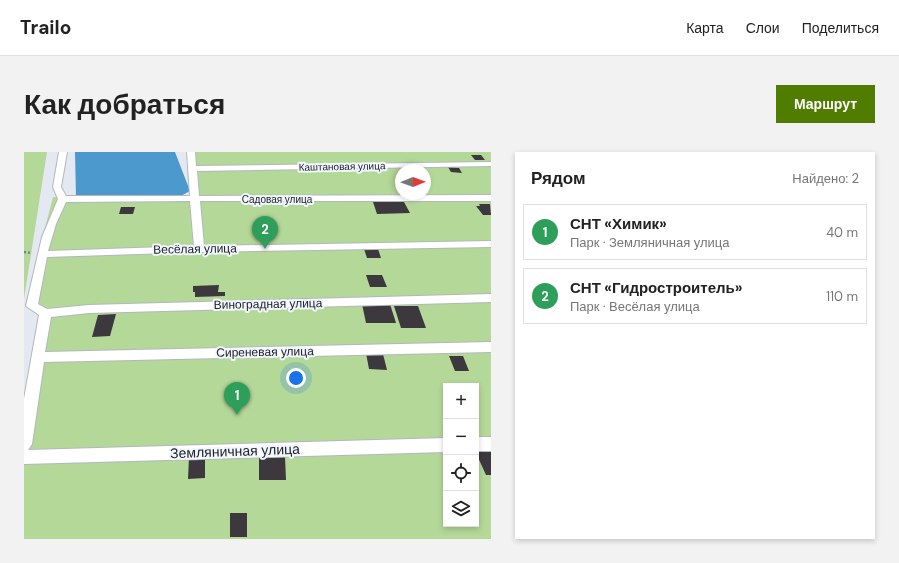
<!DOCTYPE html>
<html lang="ru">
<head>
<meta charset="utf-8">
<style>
	body { margin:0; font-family:"DM Sans",sans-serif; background:#f2f2f2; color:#222 }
	.controls { position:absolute; right:12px; bottom:12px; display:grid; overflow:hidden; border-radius:0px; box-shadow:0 2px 6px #0003 }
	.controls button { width:36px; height:36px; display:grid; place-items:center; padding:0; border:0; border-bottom:1px solid #e0e0e0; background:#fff; color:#222; font:20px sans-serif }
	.compass { position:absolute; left:371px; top:12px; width:36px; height:36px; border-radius:50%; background:#fff; box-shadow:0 2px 6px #0003; rotate:89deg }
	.you { position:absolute; left:272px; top:226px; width:14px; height:14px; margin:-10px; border:3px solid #fff; border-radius:50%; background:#1a73e8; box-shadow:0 0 0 6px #1a73e833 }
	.badge { display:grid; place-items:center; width:26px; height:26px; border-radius:50%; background:#507c00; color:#fff; font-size:13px; font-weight:700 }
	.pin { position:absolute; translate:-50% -33px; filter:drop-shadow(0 1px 2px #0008) }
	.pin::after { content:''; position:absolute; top:21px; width:14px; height:12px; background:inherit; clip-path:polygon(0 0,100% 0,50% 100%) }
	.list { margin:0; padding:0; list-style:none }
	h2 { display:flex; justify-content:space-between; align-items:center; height:52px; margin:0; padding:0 16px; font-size:17px }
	h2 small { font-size:13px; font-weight:400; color:#767676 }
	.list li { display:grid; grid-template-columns:26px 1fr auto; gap:12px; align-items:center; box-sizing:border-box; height:56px; margin:0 8px 8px; padding:0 8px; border:1px solid #e0e0e0; border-radius:0px }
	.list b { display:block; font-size:15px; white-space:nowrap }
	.list p { margin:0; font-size:13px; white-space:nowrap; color:#767676 }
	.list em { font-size:13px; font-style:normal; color:#767676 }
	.icon { flex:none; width:22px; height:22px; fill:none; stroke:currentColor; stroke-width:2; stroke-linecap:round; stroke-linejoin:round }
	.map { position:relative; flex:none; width:467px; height:387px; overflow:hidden; border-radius:0px }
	header { display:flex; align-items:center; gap:24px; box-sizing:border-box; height:56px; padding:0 20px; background:#fff; border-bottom:1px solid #e0e0e0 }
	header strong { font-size:19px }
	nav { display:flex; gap:22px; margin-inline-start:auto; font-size:14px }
	.intro { display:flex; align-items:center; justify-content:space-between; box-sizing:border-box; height:96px; padding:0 24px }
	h1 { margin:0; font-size:28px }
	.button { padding:10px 18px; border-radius:0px; background:#507c00; color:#fff; font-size:14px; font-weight:700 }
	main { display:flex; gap:24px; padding:0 24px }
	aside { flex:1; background:#fff; border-radius:0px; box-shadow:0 2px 6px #0003 }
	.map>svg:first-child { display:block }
	.green { fill:#b4d898; fill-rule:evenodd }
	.water { fill:#4b99cd }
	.building { fill:#3c383e }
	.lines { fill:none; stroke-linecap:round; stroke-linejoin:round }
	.minor-casing { stroke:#b3b7c0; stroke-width:2 }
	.path { stroke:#7d8086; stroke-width:2.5; stroke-dasharray:2 2; stroke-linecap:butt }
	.minor { fill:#fff; fill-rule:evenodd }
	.labels { text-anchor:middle; stroke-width:4; stroke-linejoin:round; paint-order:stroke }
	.far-street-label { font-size:10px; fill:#212326; stroke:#f1f6ff }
	.street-label { font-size:12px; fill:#212326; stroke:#f1f6ff }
	.near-street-label { font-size:14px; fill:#212326; stroke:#f1f6ff }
</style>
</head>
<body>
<header>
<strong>Trailo</strong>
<nav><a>Карта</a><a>Слои</a><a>Поделиться</a></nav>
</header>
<div class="intro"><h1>Как добраться</h1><a class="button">Маршрут</a></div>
<main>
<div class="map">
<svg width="467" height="387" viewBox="0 0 467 387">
	<rect width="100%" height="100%" fill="#e4e8f1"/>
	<g class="green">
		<polygon points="0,0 23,0 0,147"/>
		<path d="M167,0H467V387H0V292L21,161L1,154L29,45L172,47ZM377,18H401V42H377ZM422,234H452V372H422Z"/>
	</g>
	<polygon class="water" points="51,0 151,0 166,39 153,46 52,45"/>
	<g class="building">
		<polygon points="447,3 457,3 461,8 451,8"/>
		<polygon points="424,15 435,16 438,21 427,20"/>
		<polygon points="349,50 380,50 386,61 353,62"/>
		<polygon points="455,52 466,52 467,63 459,63 452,54 456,54"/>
		<polygon points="97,55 111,55 109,62 95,62"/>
		<polygon points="340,97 354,97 357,106 343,106"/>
		<polygon points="342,123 358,123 363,135 346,135"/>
		<polygon points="195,133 194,140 201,140 201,144 171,145 171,140 169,140 169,134"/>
		<polygon points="338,152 366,152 372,171 342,171"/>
		<polygon points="370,154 394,154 402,176 377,176"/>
		<polygon points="92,162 86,184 68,185 74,163"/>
		<polygon points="342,201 359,202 363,218 345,217"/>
		<polygon points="425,204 439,204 445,219 431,219"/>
		<polygon points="467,296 467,323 462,323 452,301 452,297"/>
		<polygon points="181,304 181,326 164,327 165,305"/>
		<polygon points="261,305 262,328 235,328 235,306"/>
		<rect x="206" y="361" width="17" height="24"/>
	</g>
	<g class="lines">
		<defs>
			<g id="minor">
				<path d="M35,0H43L37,35L42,44H166L163,0H171L172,14L467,10V14L173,19L175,44L467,43V49H176L180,94L467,89V95L175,100L23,105L14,152L23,157L65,153L467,142V150L65,161L27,165L21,200L467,190V200L20,210L8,292L4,298L422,286V300L0,312V247L15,163L2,154L18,85L34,47L29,35ZM166,49L170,94L24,99L32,72L42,50Z"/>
				<rect x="452" y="285" width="15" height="14"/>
			</g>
		</defs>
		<use href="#minor" class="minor-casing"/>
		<polyline class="path" points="0,100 8,101"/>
		<use href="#minor" class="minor"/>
	</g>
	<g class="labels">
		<g class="far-street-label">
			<text transform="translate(318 14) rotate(-1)" y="4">Каштановая улица</text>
			<text x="253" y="51">Садовая улица</text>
		</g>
		<g class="street-label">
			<text transform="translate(171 97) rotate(-1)" y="4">Весёлая улица</text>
			<text transform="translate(244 152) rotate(-1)" y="4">Виноградная улица</text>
			<text transform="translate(241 200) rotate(-1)" y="4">Сиреневая улица</text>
		</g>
		<g class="near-street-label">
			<text transform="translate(211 299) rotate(-2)" y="5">Земляничная улица</text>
		</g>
	</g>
</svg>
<div class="controls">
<button>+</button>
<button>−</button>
<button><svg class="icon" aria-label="locate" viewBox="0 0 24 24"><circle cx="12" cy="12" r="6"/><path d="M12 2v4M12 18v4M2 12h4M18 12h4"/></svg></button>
<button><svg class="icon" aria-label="layers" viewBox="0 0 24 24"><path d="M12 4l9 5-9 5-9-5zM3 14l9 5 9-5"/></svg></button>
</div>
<svg class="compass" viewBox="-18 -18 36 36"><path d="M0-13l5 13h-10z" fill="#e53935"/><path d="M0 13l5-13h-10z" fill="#767676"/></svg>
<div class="you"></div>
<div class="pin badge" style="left:213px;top:263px;background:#2e9e5b">1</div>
<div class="pin badge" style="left:241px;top:97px;background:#2e9e5b">2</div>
</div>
<aside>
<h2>Рядом<small>Найдено: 2</small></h2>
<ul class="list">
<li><span class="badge" style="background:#2e9e5b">1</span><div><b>СНТ «Химик»</b><p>Парк · Земляничная улица</p></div><em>40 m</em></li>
<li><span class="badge" style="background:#2e9e5b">2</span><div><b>СНТ «Гидростроитель»</b><p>Парк · Весёлая улица</p></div><em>110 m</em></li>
</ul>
</aside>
</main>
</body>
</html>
